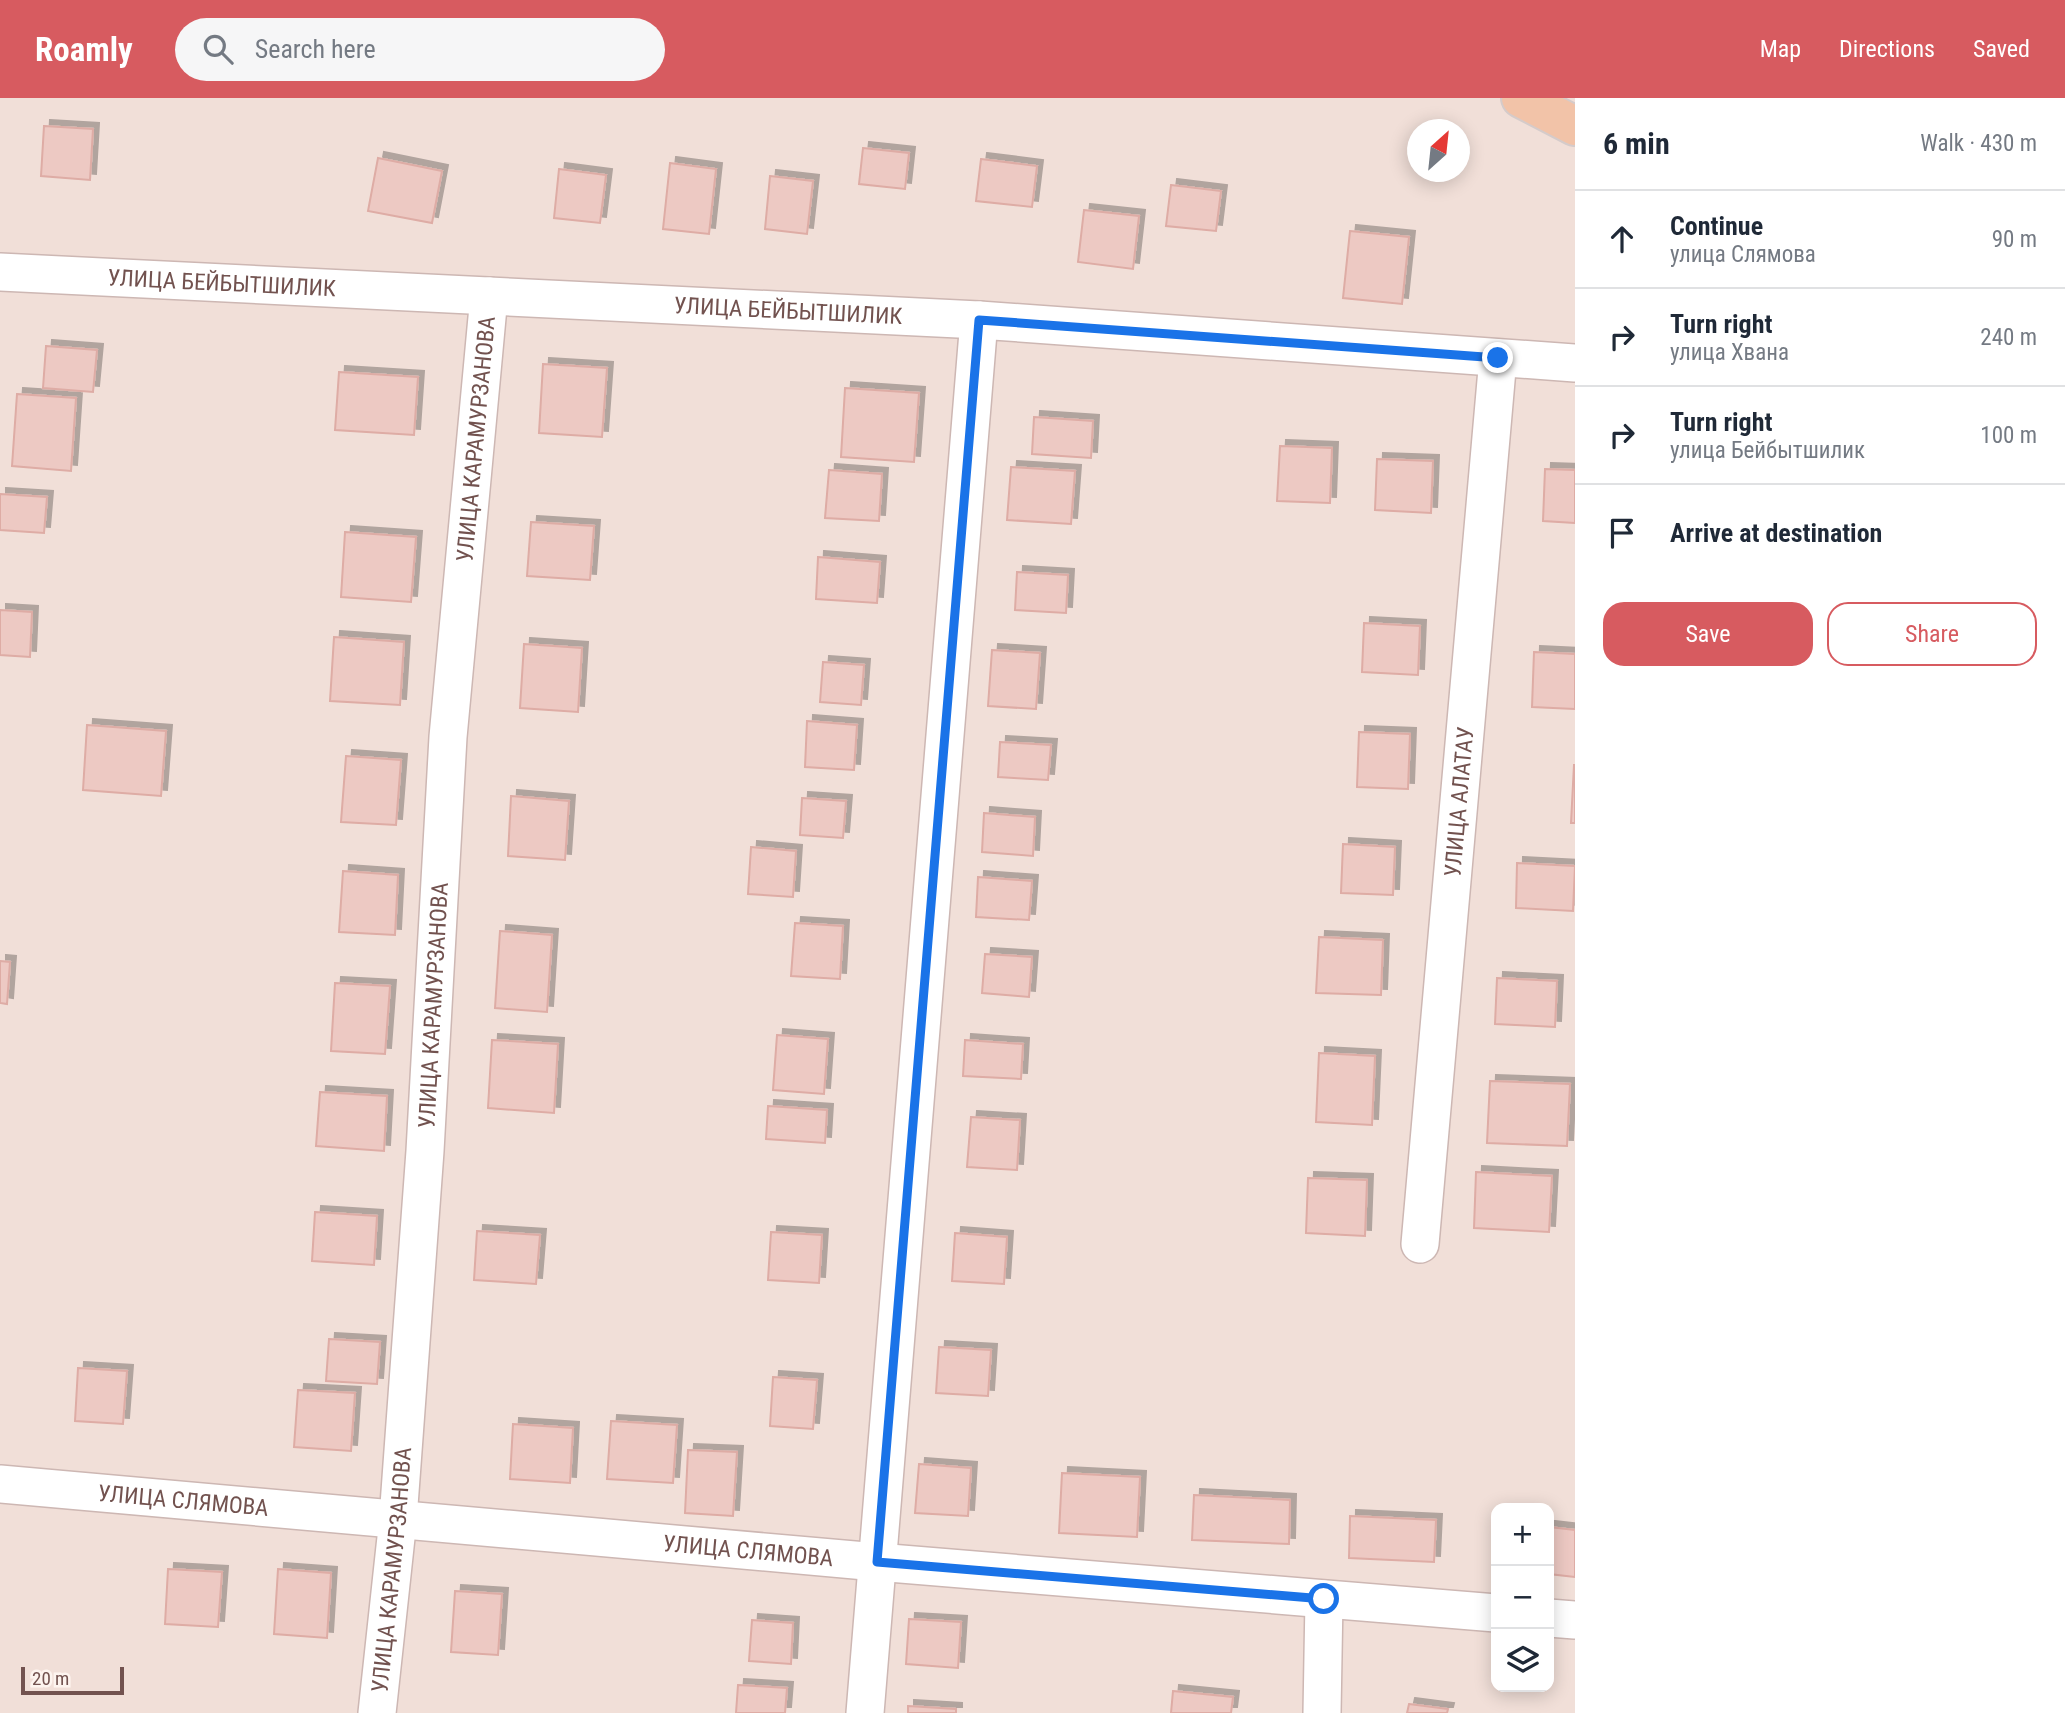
<!DOCTYPE html>
<html lang="en">
<head>
<meta charset="utf-8">
<style>
	body { margin:0; font-family:"Roboto Condensed",sans-serif; background:#f6f6f7; color:#1f2937 }
	.controls { position:absolute; right:21px; bottom:21px; display:grid; overflow:hidden; border-radius:14px; box-shadow:0 4px 18px #0003 }
	.controls button { width:63px; height:63px; display:grid; place-items:center; padding:0; border:0; border-bottom:2px solid #e0e1e3; background:#fff; color:#1f2937; font:35px sans-serif }
	.compass { position:absolute; left:1407px; top:21px; width:63px; height:63px; border-radius:50%; background:#fff; box-shadow:0 4px 18px #0003; rotate:27deg }
	.scale { position:absolute; left:21px; bottom:18px; width:103px; box-sizing:border-box; padding-left:7px; border:4px solid #72524f; border-top:0; font-size:19px; line-height:24px; white-space:nowrap; color:#72524f; -webkit-text-stroke:5px #fdf4ef; paint-order:stroke }
	.stop { position:absolute; width:21px; height:21px; margin:-16px; border:5px solid #1a73e8; border-radius:50%; background:#fff }
	.stop.end { background:#1a73e8; border-color:#fff; box-shadow:0 2px 7px #0008 }
	.list { margin:0; padding:0; list-style:none }
	h2 { display:flex; justify-content:space-between; align-items:center; height:91px; margin:0; padding:0 28px; font-size:30px }
	h2 small { font-size:23px; font-weight:400; color:#747a83 }
	.list li { display:grid; grid-template-columns:46px 1fr auto; gap:21px; align-items:center; box-sizing:border-box; height:98px; padding:0 28px; border-top:2px solid #e0e1e3 }
	.list b { display:block; font-size:26px; white-space:nowrap }
	.list p { margin:0; font-size:23px; white-space:nowrap; color:#747a83 }
	.list em { font-size:23px; font-style:normal; color:#747a83 }
	.actions { display:flex; gap:14px; padding:21px 28px }
	.actions a { flex:1; padding:16px 0; border:2px solid #d75b60; border-radius:21px; text-align:center; font-size:24px; color:#d75b60 }
	.actions .main { background:#d75b60; color:#fff }
	.icon { flex:none; width:38px; height:38px; fill:none; stroke:currentColor; stroke-width:2; stroke-linecap:round; stroke-linejoin:round }
	.map { position:relative; flex:none; width:1575px; height:1615px; overflow:hidden }
	header { display:flex; align-items:center; gap:42px; box-sizing:border-box; height:98px; padding:0 35px; background:#d75b60; color:#fff }
	header strong { font-size:33px }
	nav { display:flex; gap:38px; margin-inline-start:auto; font-size:24px }
	.search { width:490px; height:63px; background:#f6f6f7; display:flex; align-items:center; gap:18px; box-sizing:border-box; padding:0 24px; border-radius:38px; color:#747a83; font-size:26px }
	main { display:flex }
	aside { flex:1; background:#fff }
	.map>svg:first-child { display:block }
	.residential { fill:#f1dfd8; fill-rule:evenodd }
	.building { fill:#edc9c3; stroke:#deaca5; stroke-width:2; filter:url(#shadow) }
	.lines { fill:none; stroke-linecap:round; stroke-linejoin:round }
	.minor-casing { stroke:#cdb7b3; stroke-width:40 }
	.major-casing { stroke:#d5cbca; stroke-width:42 }
	.minor { stroke:#fff; stroke-width:37 }
	.major { stroke:#f2c3a8; stroke-width:38 }
	.route { stroke:#1a73e8; stroke-width:9 }
	.labels { text-anchor:middle; stroke-width:6; stroke-linejoin:round; paint-order:stroke }
	.street-label { font-size:23px; fill:#72524f; stroke:#fdf4ef }
</style>
</head>
<body>
<header>
<strong>Roamly</strong>
<div class="search"><svg class="icon" aria-label="search" viewBox="0 0 24 24"><circle cx="10" cy="10" r="6"/><path d="M15 15l6 6"/></svg>Search here</div>
<nav><a>Map</a><a>Directions</a><a>Saved</a></nav>
</header>
<main>
<div class="map">
<svg width="1575" height="1615" viewBox="0 0 1575 1615">
	<defs>
		<filter id="shadow"><feDropShadow dx="6" dy="-6" stdDeviation="0" flood-color="#0004"/></filter>
	</defs>
	<rect width="100%" height="100%" fill="#faefe9"/>
	<path class="residential" d="M0,0H1575V1615H0ZM1418,32H1460V74H1418ZM1496,1410H1549V1589H1496Z"/>
	<g class="building">
		<polygon points="44,28 93,31 90,82 41,78"/>
		<polygon points="863,50 909,55 905,91 859,86"/>
		<polygon points="378,60 442,73 432,125 368,113"/>
		<polygon points="981,61 1037,68 1032,109 976,103"/>
		<polygon points="670,65 716,71 709,136 663,131"/>
		<polygon points="559,71 606,77 600,125 554,120"/>
		<polygon points="770,78 813,83 807,136 765,131"/>
		<polygon points="1171,87 1221,93 1216,133 1166,128"/>
		<polygon points="1084,112 1139,118 1133,171 1078,164"/>
		<polygon points="1350,133 1409,139 1402,206 1343,200"/>
		<polygon points="46,248 97,252 93,294 43,290"/>
		<polygon points="543,266 607,270 602,339 539,335"/>
		<polygon points="339,274 418,279 414,337 335,332"/>
		<polygon points="845,290 919,295 914,364 841,359"/>
		<polygon points="17,296 76,300 71,373 12,368"/>
		<polygon points="1034,319 1093,323 1091,360 1032,356"/>
		<polygon points="1280,348 1332,350 1330,405 1277,403"/>
		<polygon points="1377,361 1433,363 1431,415 1375,412"/>
		<polygon points="1011,369 1075,373 1071,426 1007,422"/>
		<polygon points="1545,371 1575,372 1575,425 1543,423"/>
		<polygon points="829,372 882,376 879,423 825,420"/>
		<polygon points="0,396 47,399 44,435 0,432"/>
		<polygon points="531,424 594,428 590,482 527,478"/>
		<polygon points="345,434 416,439 411,504 341,499"/>
		<polygon points="818,459 880,464 877,505 816,501"/>
		<polygon points="1017,474 1068,477 1066,515 1015,512"/>
		<polygon points="0,512 32,514 30,559 0,557"/>
		<polygon points="1364,525 1420,528 1418,577 1362,574"/>
		<polygon points="334,539 404,544 400,607 330,603"/>
		<polygon points="524,546 582,550 578,614 520,610"/>
		<polygon points="992,552 1040,555 1036,611 988,608"/>
		<polygon points="1534,554 1575,556 1575,611 1532,609"/>
		<polygon points="823,564 864,567 861,607 820,604"/>
		<polygon points="807,623 857,627 854,672 805,669"/>
		<polygon points="87,627 166,633 161,698 83,692"/>
		<polygon points="1359,634 1410,636 1408,691 1357,689"/>
		<polygon points="1000,644 1051,647 1048,682 998,679"/>
		<polygon points="346,658 401,662 396,727 341,724"/>
		<polygon points="1574,667 1575,667 1575,725 1571,725"/>
		<polygon points="511,698 569,703 565,762 508,758"/>
		<polygon points="802,700 846,703 843,740 800,737"/>
		<polygon points="984,715 1035,719 1033,758 982,754"/>
		<polygon points="1343,746 1395,749 1393,797 1341,795"/>
		<polygon points="751,749 796,753 793,799 748,796"/>
		<polygon points="1517,765 1575,768 1573,813 1516,810"/>
		<polygon points="343,773 398,777 395,837 339,834"/>
		<polygon points="978,779 1032,783 1029,822 976,819"/>
		<polygon points="795,825 843,828 840,881 791,878"/>
		<polygon points="500,833 552,837 547,914 495,910"/>
		<polygon points="1319,839 1383,842 1381,897 1316,895"/>
		<polygon points="985,856 1032,859 1029,899 982,895"/>
		<polygon points="0,863 10,864 7,906 0,905"/>
		<polygon points="1497,880 1557,883 1555,929 1495,926"/>
		<polygon points="335,885 390,888 385,956 331,953"/>
		<polygon points="777,937 828,941 824,996 773,992"/>
		<polygon points="492,942 558,946 554,1015 488,1010"/>
		<polygon points="965,942 1023,946 1021,981 963,978"/>
		<polygon points="1319,955 1375,958 1372,1027 1316,1024"/>
		<polygon points="1490,983 1570,986 1567,1048 1487,1045"/>
		<polygon points="320,994 387,998 384,1053 316,1048"/>
		<polygon points="768,1008 827,1012 825,1045 766,1041"/>
		<polygon points="971,1019 1020,1022 1017,1072 967,1069"/>
		<polygon points="1476,1074 1552,1078 1549,1134 1474,1130"/>
		<polygon points="1308,1080 1367,1082 1365,1138 1306,1135"/>
		<polygon points="315,1114 377,1118 374,1167 312,1163"/>
		<polygon points="477,1133 540,1137 536,1186 474,1182"/>
		<polygon points="771,1134 822,1137 819,1185 768,1182"/>
		<polygon points="955,1135 1007,1139 1004,1186 952,1183"/>
		<polygon points="329,1241 380,1244 377,1286 326,1283"/>
		<polygon points="939,1249 991,1252 988,1298 936,1295"/>
		<polygon points="78,1270 127,1273 123,1326 75,1323"/>
		<polygon points="773,1279 817,1282 813,1331 770,1328"/>
		<polygon points="298,1292 355,1295 351,1353 294,1349"/>
		<polygon points="611,1323 677,1327 673,1385 607,1381"/>
		<polygon points="513,1326 573,1330 570,1385 510,1381"/>
		<polygon points="688,1352 737,1354 733,1418 685,1415"/>
		<polygon points="919,1366 971,1370 968,1418 915,1415"/>
		<polygon points="1062,1375 1140,1379 1137,1439 1059,1435"/>
		<polygon points="1194,1397 1290,1402 1289,1446 1192,1442"/>
		<polygon points="1350,1418 1436,1422 1434,1464 1349,1460"/>
		<polygon points="1549,1429 1575,1432 1575,1479 1549,1476"/>
		<polygon points="168,1471 222,1474 218,1529 165,1526"/>
		<polygon points="278,1471 331,1475 327,1540 274,1536"/>
		<polygon points="455,1493 502,1496 498,1557 451,1554"/>
		<polygon points="909,1521 961,1524 958,1570 906,1566"/>
		<polygon points="752,1522 793,1525 791,1566 749,1563"/>
		<polygon points="738,1587 787,1590 785,1615 736,1615"/>
		<polygon points="1173,1593 1233,1599 1231,1615 1171,1615"/>
		<polygon points="1409,1606 1448,1611 1447,1615 1407,1615"/>
		<polygon points="908,1608 956,1611 956,1615 908,1615"/>
	</g>
	<g class="lines">
		<defs>
			<g id="minor">
				<path id="s1" d="M0,174L979,222L1575,265"/>
				<path id="s2" d="M1420,1146L1498,260"/>
				<path id="s3" d="M0,1386L877,1464L1496,1515"/>
				<polyline points="1549,1520 1575,1522"/>
				<path id="s4" d="M377,1615L398,1421L425,1053L448,639L489,198"/>
				<polyline points="865,1615 979,222"/>
				<polyline points="1322,1615 1324,1501"/>
			</g>
			<polyline id="major" points="1521,0 1575,28"/>
		</defs>
		<use href="#minor" class="minor-casing"/>
		<use href="#major" class="major-casing"/>
		<use href="#minor" class="minor"/>
		<use href="#major" class="major"/>
	</g>
	<g class="lines">
		<polyline class="route" points="1324,1501 877,1464 979,222 1498,260"/>
	</g>
	<g class="labels">
		<g class="street-label">
			<text dy="8" stroke="none"><textPath href="#s1" startOffset="222">УЛИЦА БЕЙБЫТШИЛИК</textPath></text>
			<text dy="8" stroke="none"><textPath href="#s1" startOffset="789">УЛИЦА БЕЙБЫТШИЛИК</textPath></text>
			<text dy="8" stroke="none"><textPath href="#s4" startOffset="1278">УЛИЦА КАРАМУРЗАНОВА</textPath></text>
			<text dy="8" stroke="none"><textPath href="#s2" startOffset="444">УЛИЦА АЛАТАУ</textPath></text>
			<text dy="8" stroke="none"><textPath href="#s4" startOffset="710">УЛИЦА КАРАМУРЗАНОВА</textPath></text>
			<text dy="8" stroke="none"><textPath href="#s3" startOffset="184">УЛИЦА СЛЯМОВА</textPath></text>
			<text dy="8" stroke="none"><textPath href="#s3" startOffset="751">УЛИЦА СЛЯМОВА</textPath></text>
			<text dy="8" stroke="none"><textPath href="#s4" startOffset="144">УЛИЦА КАРАМУРЗАНОВА</textPath></text>
		</g>
	</g>
</svg>
<div class="controls">
<button>+</button>
<button>−</button>
<button><svg class="icon" aria-label="layers" viewBox="0 0 24 24"><path d="M12 4l9 5-9 5-9-5zM3 14l9 5 9-5"/></svg></button>
</div>
<svg class="compass" viewBox="-18 -18 36 36"><path d="M0-13l5 13h-10z" fill="#e53935"/><path d="M0 13l5-13h-10z" fill="#747a83"/></svg>
<div class="scale">20 m</div>
<div class="stop" style="left:1324px;top:1501px"></div>
<div class="stop end" style="left:1498px;top:260px"></div>
</div>
<aside>
<h2>6 min<small>Walk · 430 m</small></h2>
<ul class="list">
<li><svg class="icon" aria-label="ahead" viewBox="0 0 24 24"><path d="M12 20V5M6 11l6-6 6 6"/></svg><div><b>Continue</b><p>улица Слямова</p></div><em>90 m</em></li>
<li><svg class="icon" aria-label="right" viewBox="0 0 24 24"><path d="M7 20v-9h11M14 6l5 5-5 5"/></svg><div><b>Turn right</b><p>улица Хвана</p></div><em>240 m</em></li>
<li><svg class="icon" aria-label="right" viewBox="0 0 24 24"><path d="M7 20v-9h11M14 6l5 5-5 5"/></svg><div><b>Turn right</b><p>улица Бейбытшилик</p></div><em>100 m</em></li>
<li><svg class="icon" aria-label="arrive" viewBox="0 0 24 24"><path d="M6 21V4h12l-3 4 3 4H6"/></svg><div><b>Arrive at destination</b></div></li>
</ul>
<div class="actions"><a class="main">Save</a><a>Share</a></div>
</aside>
</main>
</body>
</html>
